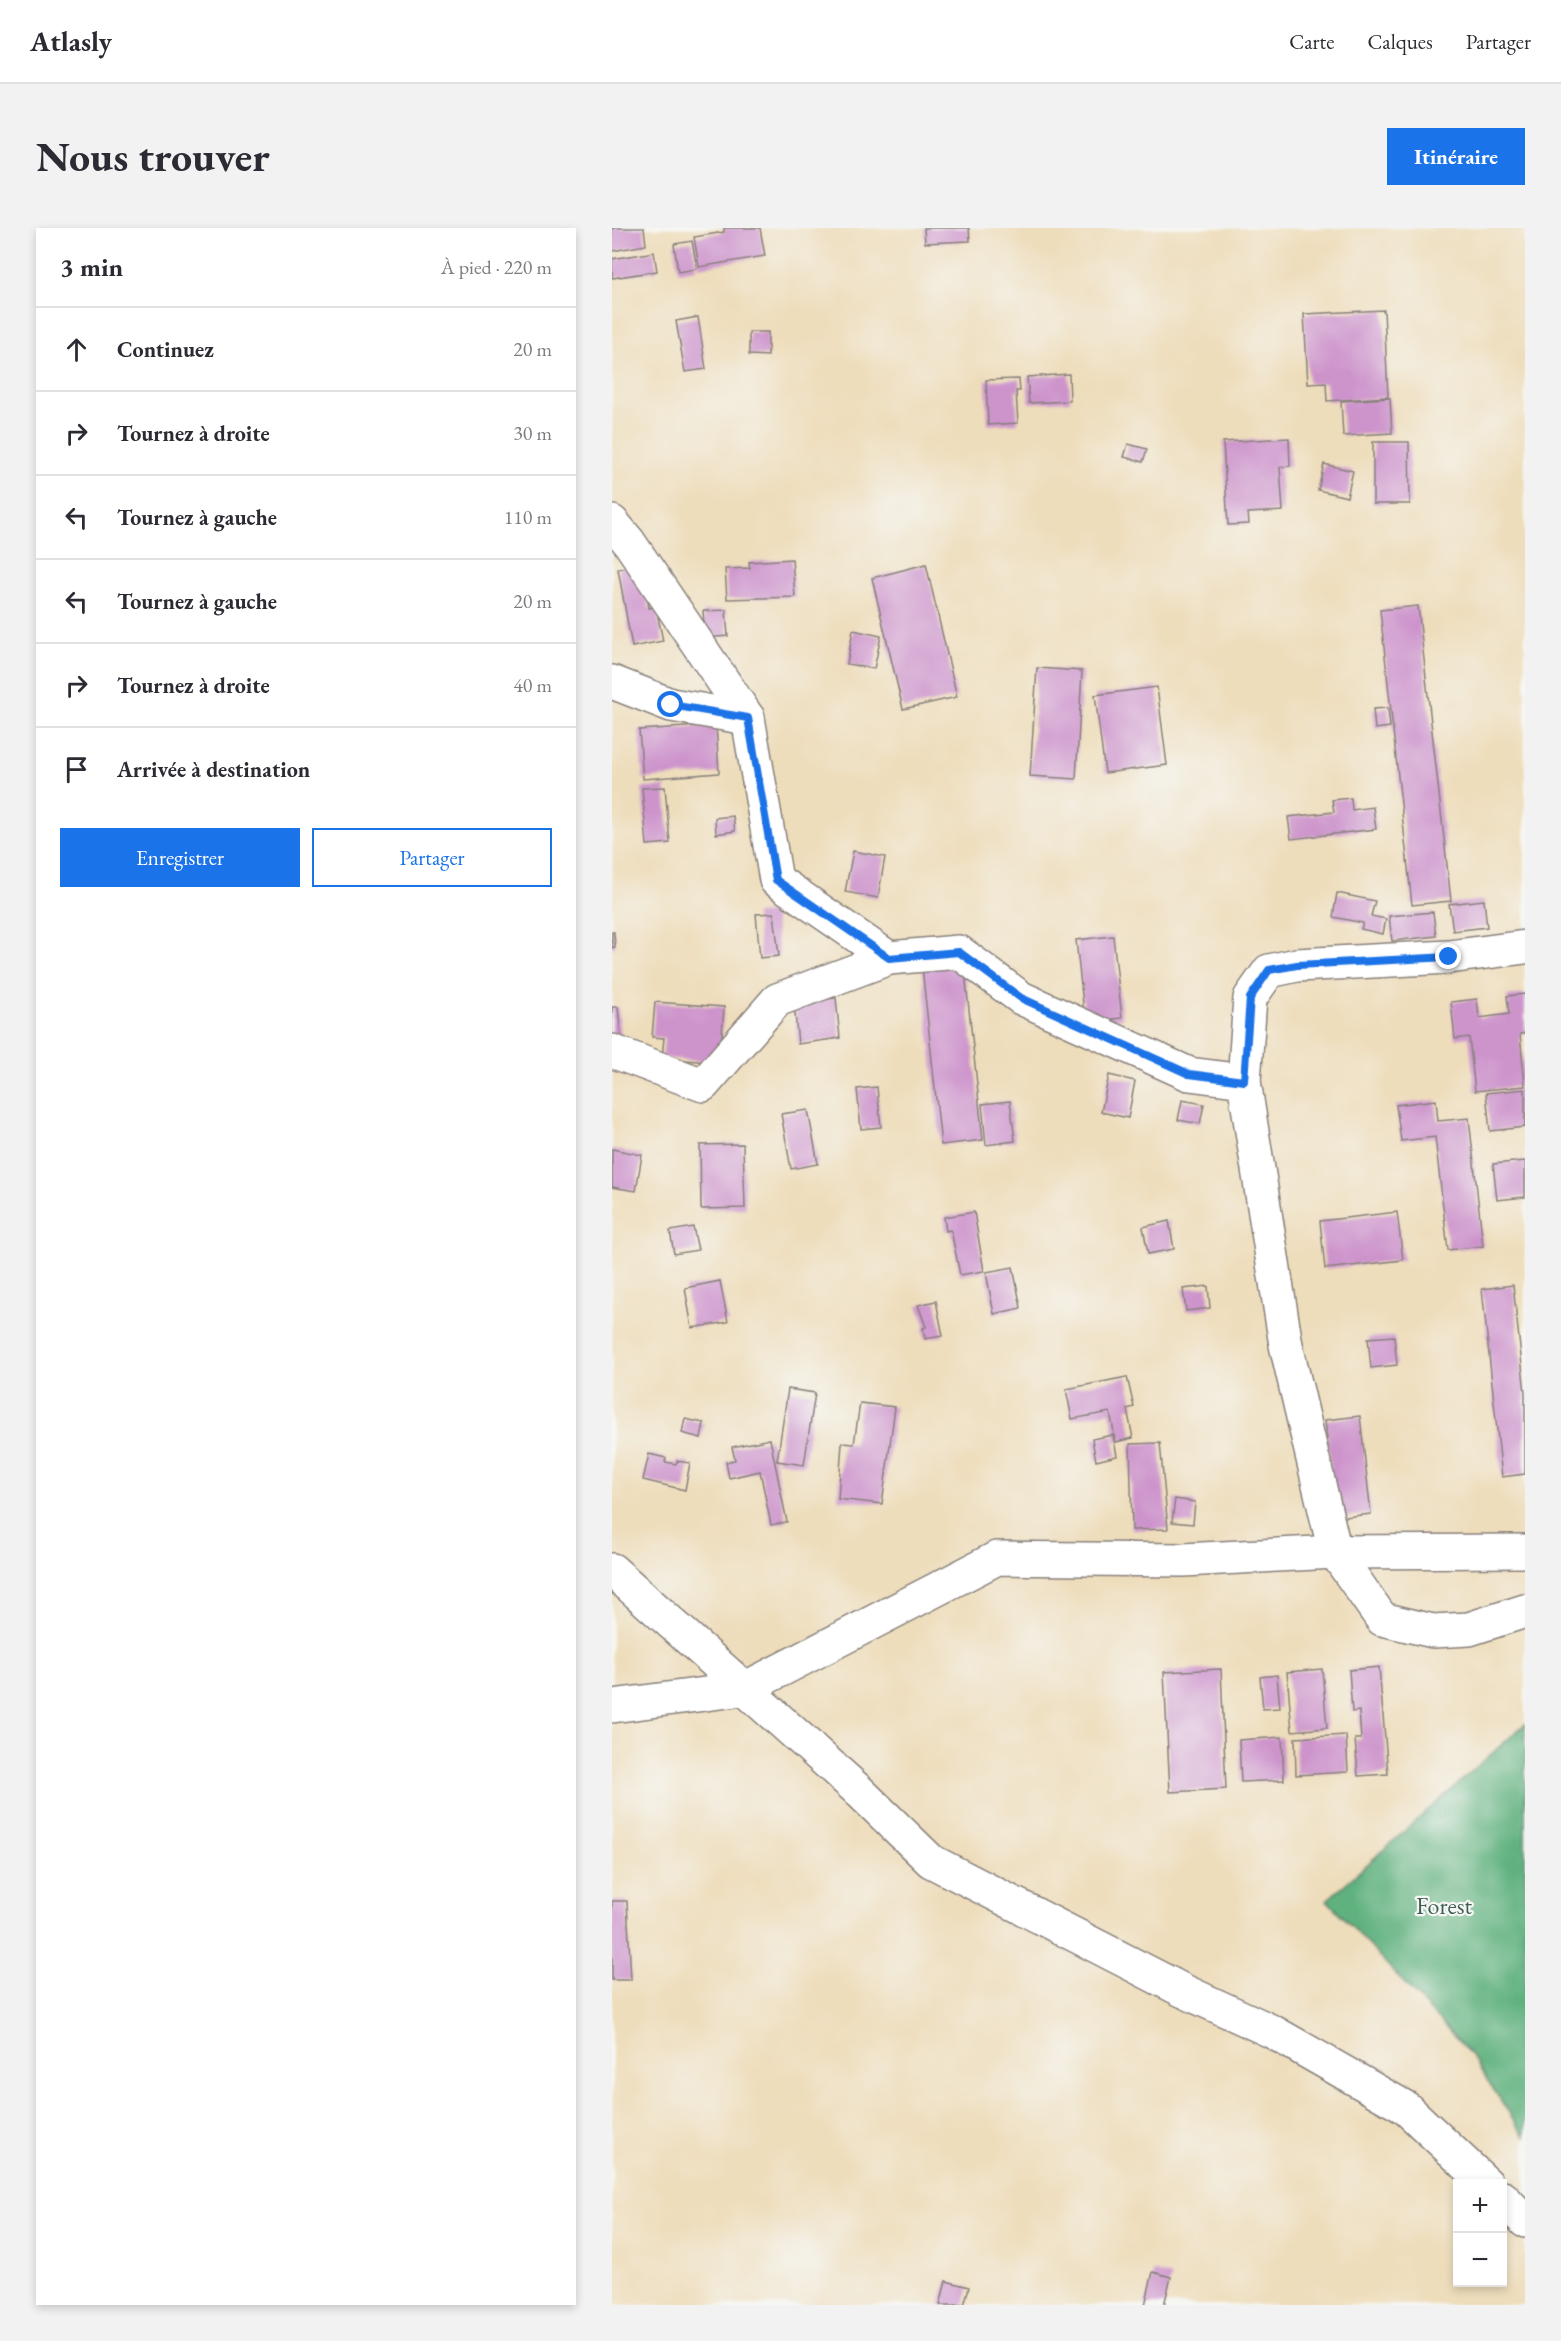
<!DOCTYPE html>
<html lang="fr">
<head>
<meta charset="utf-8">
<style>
	body { margin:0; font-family:"EB Garamond",serif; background:#f2f2f3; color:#2b2b33 }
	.controls { position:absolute; right:18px; bottom:18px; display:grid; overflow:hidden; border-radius:0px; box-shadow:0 3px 9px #0003 }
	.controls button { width:54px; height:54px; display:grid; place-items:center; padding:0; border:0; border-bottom:2px solid #e1e1e2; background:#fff; color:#2b2b33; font:30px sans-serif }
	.stop { position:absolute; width:18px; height:18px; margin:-14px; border:4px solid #1a73e8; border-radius:50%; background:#fff }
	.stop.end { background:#1a73e8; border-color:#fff; box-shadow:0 2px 6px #0008 }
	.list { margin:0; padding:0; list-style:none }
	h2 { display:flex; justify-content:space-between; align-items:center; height:78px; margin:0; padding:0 24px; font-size:26px }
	h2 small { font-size:20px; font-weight:400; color:#7c7c81 }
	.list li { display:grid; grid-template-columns:39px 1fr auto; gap:18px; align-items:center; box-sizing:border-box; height:84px; padding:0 24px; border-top:2px solid #e1e1e2 }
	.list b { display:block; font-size:22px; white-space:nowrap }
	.list em { font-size:20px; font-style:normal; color:#7c7c81 }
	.actions { display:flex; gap:12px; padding:18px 24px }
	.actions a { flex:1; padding:14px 0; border:2px solid #1a73e8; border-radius:0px; text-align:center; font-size:21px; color:#1a73e8 }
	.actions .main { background:#1a73e8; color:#fff }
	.icon { flex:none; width:33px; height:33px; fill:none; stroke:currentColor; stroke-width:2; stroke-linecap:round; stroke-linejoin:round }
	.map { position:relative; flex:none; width:913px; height:2077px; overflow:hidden; border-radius:0px }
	header { display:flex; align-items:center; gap:36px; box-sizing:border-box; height:84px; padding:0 30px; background:#fff; border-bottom:2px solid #e1e1e2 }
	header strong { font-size:28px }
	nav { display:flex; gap:33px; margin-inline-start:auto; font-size:21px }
	.intro { display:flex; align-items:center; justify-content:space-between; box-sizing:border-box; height:144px; padding:0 36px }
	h1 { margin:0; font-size:42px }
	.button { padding:15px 27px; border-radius:0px; background:#1a73e8; color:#fff; font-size:21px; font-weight:700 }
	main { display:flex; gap:36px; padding:0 36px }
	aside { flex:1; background:#fff; border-radius:0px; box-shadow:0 3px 9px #0003 }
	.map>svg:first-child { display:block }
	.forest { fill:#5fb17e; stroke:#406a5c; stroke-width:1.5 }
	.building { fill:#cd94cc }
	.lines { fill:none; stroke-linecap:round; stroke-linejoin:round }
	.street-casing { stroke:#88807b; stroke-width:36 }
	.street { stroke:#fff; stroke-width:33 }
	.route { stroke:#1a73e8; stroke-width:8 }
	.labels { text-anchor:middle; stroke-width:4.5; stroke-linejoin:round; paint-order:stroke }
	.park-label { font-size:24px; fill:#3f5e5a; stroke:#f6f6f2 }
</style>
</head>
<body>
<header>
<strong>Atlasly</strong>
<nav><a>Carte</a><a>Calques</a><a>Partager</a></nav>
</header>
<div class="intro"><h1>Nous trouver</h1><a class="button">Itinéraire</a></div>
<main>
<aside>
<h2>3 min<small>À pied · 220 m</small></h2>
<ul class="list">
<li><svg class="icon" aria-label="ahead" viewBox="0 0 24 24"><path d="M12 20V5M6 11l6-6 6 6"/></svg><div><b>Continuez</b></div><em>20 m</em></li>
<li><svg class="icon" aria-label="right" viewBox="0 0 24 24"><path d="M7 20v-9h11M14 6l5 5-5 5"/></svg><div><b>Tournez à droite</b></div><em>30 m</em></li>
<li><svg class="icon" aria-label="left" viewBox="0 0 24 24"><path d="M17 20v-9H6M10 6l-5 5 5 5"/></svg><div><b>Tournez à gauche</b></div><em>110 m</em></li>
<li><svg class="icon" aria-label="left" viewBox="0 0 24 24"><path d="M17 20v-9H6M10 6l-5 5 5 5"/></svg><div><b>Tournez à gauche</b></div><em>20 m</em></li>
<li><svg class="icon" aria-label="right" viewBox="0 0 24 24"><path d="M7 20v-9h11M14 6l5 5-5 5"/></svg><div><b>Tournez à droite</b></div><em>40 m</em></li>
<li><svg class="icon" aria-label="arrive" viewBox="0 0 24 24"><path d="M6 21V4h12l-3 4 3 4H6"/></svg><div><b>Arrivée à destination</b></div></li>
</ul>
<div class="actions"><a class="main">Enregistrer</a><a>Partager</a></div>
</aside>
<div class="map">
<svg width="913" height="2077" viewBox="0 0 913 2077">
	<rect width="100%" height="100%" fill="#f6f6f2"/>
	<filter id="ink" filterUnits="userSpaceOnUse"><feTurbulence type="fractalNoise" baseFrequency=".0167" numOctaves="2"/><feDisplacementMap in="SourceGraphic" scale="12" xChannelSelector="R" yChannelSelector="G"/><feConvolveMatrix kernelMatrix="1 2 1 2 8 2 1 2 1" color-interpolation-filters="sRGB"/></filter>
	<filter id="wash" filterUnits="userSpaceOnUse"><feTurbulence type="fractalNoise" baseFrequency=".008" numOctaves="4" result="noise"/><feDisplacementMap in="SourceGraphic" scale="24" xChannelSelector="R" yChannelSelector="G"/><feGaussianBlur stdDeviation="1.35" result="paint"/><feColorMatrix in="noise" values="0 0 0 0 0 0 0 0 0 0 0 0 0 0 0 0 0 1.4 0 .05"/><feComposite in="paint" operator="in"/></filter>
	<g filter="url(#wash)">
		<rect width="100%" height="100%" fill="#edb"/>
		<polygon class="forest" points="913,1496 913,1909 858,1826 715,1672"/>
		<g id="blocks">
			<g class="building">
				<polygon points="0,0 32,0 34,17 0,23"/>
				<polygon points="112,0 148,0 153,28 87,39 82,9 112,4"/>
				<polygon points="312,0 357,0 358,13 313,15"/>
				<polygon points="80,13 85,41 66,44 62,16"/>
				<polygon points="42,24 45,43 0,50 0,31"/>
				<polygon points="772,82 776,169 715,173 714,155 696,156 692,86"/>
				<polygon points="86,89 94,141 73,144 64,93"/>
				<polygon points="137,104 156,104 156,128 137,127"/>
				<polygon points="457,146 458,173 417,175 415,149"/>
				<polygon points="407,151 408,163 404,163 406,195 376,197 374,152"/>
				<polygon points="778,170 780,205 731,208 729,173"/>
				<polygon points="677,210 678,238 668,239 671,283 636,285 637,296 616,297 611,214"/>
				<polygon points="761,214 797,214 798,276 761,276"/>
				<polygon points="516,216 535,221 531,234 512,229"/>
				<polygon points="712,236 741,243 735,269 706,262"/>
				<polygon points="180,331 183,369 115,371 113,341 138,340 137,334"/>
				<polygon points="29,336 37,380 44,379 51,413 20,419 6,341"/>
				<polygon points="314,336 345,469 291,481 260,350"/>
				<polygon points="806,378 839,673 800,677 768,382"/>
				<polygon points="114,382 116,408 93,410 91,383"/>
				<polygon points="241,402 269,408 262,441 235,436"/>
				<polygon points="425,440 470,443 464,551 418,548"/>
				<polygon points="545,459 555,537 493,545 483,467"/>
				<polygon points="776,480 778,499 763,501 761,481"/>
				<polygon points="104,497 107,545 31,551 27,502"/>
				<polygon points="53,559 58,615 35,617 30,560"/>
				<polygon points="739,570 740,582 761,579 764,601 679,611 676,589 722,584 720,572"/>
				<polygon points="121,588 123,603 104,606 103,590"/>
				<polygon points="241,623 273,629 266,670 233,664"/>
				<polygon points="725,665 763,673 759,688 774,691 771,706 749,701 751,695 721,689"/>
				<polygon points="872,672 875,699 841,703 837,676"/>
				<polygon points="821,684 824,708 780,713 777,688"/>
				<polygon points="162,685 167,728 148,730 144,686"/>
				<polygon points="0,704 2,704 3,719 0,720"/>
				<polygon points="501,708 510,790 473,794 464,712"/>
				<polygon points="352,735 371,912 329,917 310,739"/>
				<polygon points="913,766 913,805 908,806 913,858 863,863 857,809 843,811 839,774 865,771 867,790 897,786 895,768"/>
				<polygon points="224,770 228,810 186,816 182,775"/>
				<polygon points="43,774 112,779 108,835 50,830 52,810 40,809"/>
				<polygon points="0,779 6,779 9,808 0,809"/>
				<polygon points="497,847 523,853 516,890 489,884"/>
				<polygon points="265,859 269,899 249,901 245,861"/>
				<polygon points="913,861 913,899 878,903 874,865"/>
				<polygon points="570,872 592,876 588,896 566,892"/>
				<polygon points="824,872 826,893 857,890 871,1018 836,1022 823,909 789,913 784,877"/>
				<polygon points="398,873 403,913 374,917 370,876"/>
				<polygon points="196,882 206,936 179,941 169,886"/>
				<polygon points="131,916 133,980 89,981 88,917"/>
				<polygon points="0,921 30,927 24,963 0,959"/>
				<polygon points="913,933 913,969 885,972 881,936"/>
				<polygon points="362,984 372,1043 348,1047 339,1002 334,1003 332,989"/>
				<polygon points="785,984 791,1032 713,1041 708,993"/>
				<polygon points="557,993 562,1021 536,1026 531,999"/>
				<polygon points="81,999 86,1022 62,1026 58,1003"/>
				<polygon points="401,1039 409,1080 382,1086 374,1044"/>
				<polygon points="108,1053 116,1094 80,1100 73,1060"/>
				<polygon points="901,1057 913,1165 913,1246 890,1249 870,1061"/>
				<polygon points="596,1058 598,1080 574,1083 571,1061"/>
				<polygon points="324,1073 331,1108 313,1111 311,1100 314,1099 306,1077"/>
				<polygon points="782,1108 785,1137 759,1140 756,1110"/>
				<polygon points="515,1149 522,1179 515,1181 521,1210 504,1214 498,1184 460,1191 454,1161"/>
				<polygon points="176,1161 203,1165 192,1237 165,1233"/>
				<polygon points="248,1175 283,1179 270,1276 226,1271 230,1215 242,1216"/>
				<polygon points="748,1188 759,1286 724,1290 713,1192"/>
				<polygon points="73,1191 92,1195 89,1210 70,1205"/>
				<polygon points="501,1207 505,1228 484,1233 480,1211"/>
				<polygon points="158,1211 175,1294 159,1297 148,1243 117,1250 114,1234 123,1232 120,1219"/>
				<polygon points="548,1215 556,1301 520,1302 518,1216"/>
				<polygon points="37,1226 54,1230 53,1234 64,1236 65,1233 78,1235 73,1262 31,1252"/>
				<polygon points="563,1271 583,1274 581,1296 560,1294"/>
				<polygon points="767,1439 776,1546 746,1548 743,1511 749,1511 747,1483 740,1484 737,1442"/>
				<polygon points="609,1441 614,1561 558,1564 552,1444"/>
				<polygon points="710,1441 715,1500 680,1503 675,1444"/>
				<polygon points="665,1447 668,1480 651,1481 648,1449"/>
				<polygon points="734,1507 736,1544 684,1547 683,1510"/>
				<polygon points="670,1509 672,1552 629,1554 627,1512"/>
				<polygon points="0,1673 15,1673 19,1752 0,1752"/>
				<polygon points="541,2044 559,2049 552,2077 533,2077"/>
				<polygon points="334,2053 357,2059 352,2077 328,2077"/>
			</g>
		</g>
	</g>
	<g filter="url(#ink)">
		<use href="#blocks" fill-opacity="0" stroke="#88807b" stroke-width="1.5"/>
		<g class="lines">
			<defs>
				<g id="street">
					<polyline points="0,294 17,314 136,490 164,652 277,730"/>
					<polyline points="0,454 59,477 136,490"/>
					<polyline points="0,823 91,857 165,772 277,730 347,724 409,770 577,846 632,853 674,1117 723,1324 770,1391 821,1403 857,1401 913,1383"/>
					<polyline points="632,853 638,770 657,743 685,737 837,729 913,719"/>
					<polyline points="0,1342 247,1563 319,1633 572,1763 661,1804 794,1880 875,1956"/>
					<polyline points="0,1478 132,1461 385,1330 571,1332 723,1324 913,1323"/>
					<polyline points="891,1970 913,1993"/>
				</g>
			</defs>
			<use href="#street" class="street-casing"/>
			<use href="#street" class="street"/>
		</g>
	</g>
	<g class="lines" filter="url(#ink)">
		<polyline class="route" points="59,477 136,490 164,652 277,730 347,724 409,770 577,846 632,853 638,770 657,742 685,737 837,729"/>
	</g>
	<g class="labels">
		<g class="park-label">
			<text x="832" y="1686">Forest</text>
		</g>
	</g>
</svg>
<div class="controls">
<button>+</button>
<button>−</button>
</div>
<div class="stop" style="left:59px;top:477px"></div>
<div class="stop end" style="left:837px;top:729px"></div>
</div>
</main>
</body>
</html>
